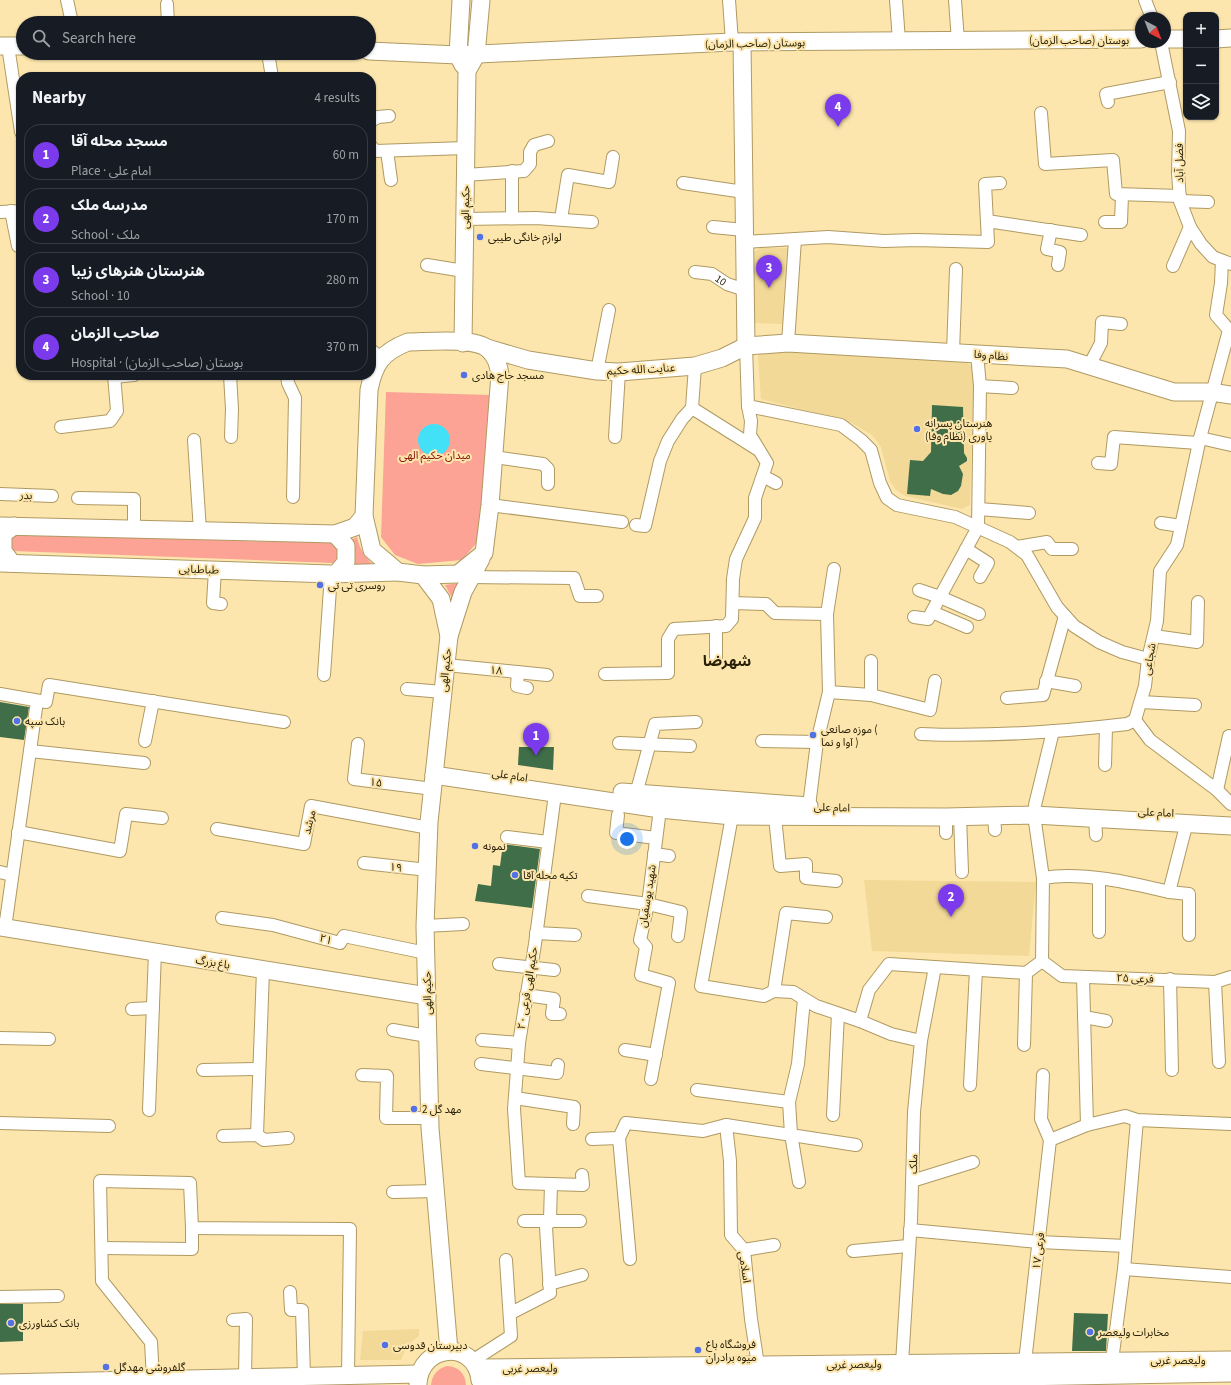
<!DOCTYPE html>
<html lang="en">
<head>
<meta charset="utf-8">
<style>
	body { margin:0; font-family:"Source Sans 3","Noto Sans Arabic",sans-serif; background:#242831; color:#f1f3f6 }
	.controls { position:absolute; right:12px; top:12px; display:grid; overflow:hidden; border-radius:8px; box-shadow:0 1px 3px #0004 }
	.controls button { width:36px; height:36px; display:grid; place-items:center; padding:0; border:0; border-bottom:1px solid #363941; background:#171b24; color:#f1f3f6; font:20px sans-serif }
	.compass { position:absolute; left:1135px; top:12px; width:36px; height:36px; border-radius:50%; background:#171b24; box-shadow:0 1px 3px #0004; rotate:138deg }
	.you { position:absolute; left:627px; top:839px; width:14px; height:14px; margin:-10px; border:3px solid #fff; border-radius:50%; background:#1a73e8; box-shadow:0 0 0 6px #1a73e833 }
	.badge { display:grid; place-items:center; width:26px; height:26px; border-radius:50%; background:#7c3aed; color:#fff; font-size:13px; font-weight:700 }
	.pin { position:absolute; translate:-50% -33px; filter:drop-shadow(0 1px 2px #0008) }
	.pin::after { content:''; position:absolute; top:21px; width:14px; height:12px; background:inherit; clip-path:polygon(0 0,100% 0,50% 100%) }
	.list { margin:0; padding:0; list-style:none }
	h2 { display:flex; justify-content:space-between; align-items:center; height:52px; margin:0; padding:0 16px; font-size:17px }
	h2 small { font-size:13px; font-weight:400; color:#9ea1a6 }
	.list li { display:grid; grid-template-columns:26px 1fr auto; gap:12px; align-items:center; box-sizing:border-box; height:56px; margin:0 8px 8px; padding:0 8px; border:1px solid #363941; border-radius:16px }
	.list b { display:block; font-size:15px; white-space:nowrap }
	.list p { margin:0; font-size:13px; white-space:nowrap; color:#9ea1a6 }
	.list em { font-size:13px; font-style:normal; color:#9ea1a6 }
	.icon { flex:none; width:22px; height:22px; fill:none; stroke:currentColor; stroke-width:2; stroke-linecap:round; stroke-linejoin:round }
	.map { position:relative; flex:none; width:1231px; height:1385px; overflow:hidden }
	.search { position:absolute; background:#171b24; box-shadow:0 1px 3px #0004; left:16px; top:16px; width:360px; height:44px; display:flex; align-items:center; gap:10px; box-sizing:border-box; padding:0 14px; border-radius:22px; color:#9ea1a6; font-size:15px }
	.panel { position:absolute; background:#171b24; box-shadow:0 1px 3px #0004; left:16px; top:72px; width:360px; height:308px; border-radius:16px }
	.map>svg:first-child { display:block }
	.built { fill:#f2d998 }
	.green { fill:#fca395 }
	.water { fill:#42e1f8 }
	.building { fill:#406e49 }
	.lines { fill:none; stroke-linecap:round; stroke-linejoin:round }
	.street-casing { stroke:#af9a63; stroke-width:14 }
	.secondary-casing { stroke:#af9a63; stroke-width:19 }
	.street { stroke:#fff; stroke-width:12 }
	.secondary { stroke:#fff; stroke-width:17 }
	.poi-dot { fill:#5371e6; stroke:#fce6ad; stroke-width:1.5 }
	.labels { text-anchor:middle; stroke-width:4; stroke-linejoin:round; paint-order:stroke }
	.street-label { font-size:11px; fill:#282009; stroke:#fce6ad }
	.poi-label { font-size:11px; fill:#282009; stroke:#fce6ad; text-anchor:start }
	.park-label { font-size:11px; fill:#8a120b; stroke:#fce6ad }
	.district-label { font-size:15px; font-weight:bold; fill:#282009; stroke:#fce6ad }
</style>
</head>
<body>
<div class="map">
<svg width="1231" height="1385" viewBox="0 0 1231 1385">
	<rect width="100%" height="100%" fill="#fce6ad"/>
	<g class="built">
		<polygon points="760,248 787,248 782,324 755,323 753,253"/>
		<polygon points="762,349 966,362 974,369 970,505 962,509 905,496 896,490 890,481 881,447 872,435 852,423 761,399 758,356"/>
		<polygon points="864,880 1036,882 1029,956 872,951"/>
		<polygon points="419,1329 419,1336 412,1341 406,1348 401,1360 360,1360 363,1331"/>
	</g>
	<g class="green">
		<polygon points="386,392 491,395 480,539 462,560 418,564 395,555 381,537"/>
		<polygon points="21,533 272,542 337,542 339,559 333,563 13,551 7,546 9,534"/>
		<path d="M357,537C360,551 366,558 376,568L349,563L351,540Z"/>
		<polygon points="460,583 453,600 445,585"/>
		<path d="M447,1366C459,1367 465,1373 466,1385H431C432,1375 437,1369 447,1366Z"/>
	</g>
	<circle class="water" cx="434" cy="440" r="16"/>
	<g class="building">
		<polygon points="932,405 963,407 964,453 967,458 967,461 959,466 963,474 961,486 958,491 951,495 943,494 931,489 930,496 907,494 910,460 923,461 931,452"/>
		<polygon points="0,702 29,707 24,740 0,737"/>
		<polygon points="519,747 554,747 553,770 518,765"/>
		<polygon points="503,844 540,849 532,908 475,901 478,884 491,886 493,865 500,866"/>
		<polygon points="0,1304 23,1304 23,1341 0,1342"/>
		<polygon points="1074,1313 1108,1314 1106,1351 1072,1351"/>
	</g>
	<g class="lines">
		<defs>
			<g id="street">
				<polyline points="67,0 72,23"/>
				<polyline points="729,0 732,42"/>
				<polyline points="896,0 899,41"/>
				<polyline points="955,0 958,41"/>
				<polyline points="1145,0 1152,18"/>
				<polyline points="167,4 168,23"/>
				<polyline points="1161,42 1179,131 1178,173 1180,201 1190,227 1201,244 1213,257 1231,264"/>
				<polyline points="8,46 21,132"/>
				<polyline points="268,53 272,77"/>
				<polyline points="1108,102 1106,94 1170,82"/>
				<polyline points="1041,113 1045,164 1113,160 1116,194 1180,196"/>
				<polyline points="371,121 378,117 389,116"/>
				<polyline points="371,146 375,151 466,148"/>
				<polyline points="387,151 391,180"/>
				<polyline points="465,175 524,171 530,164 530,152 534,145 548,141"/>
				<polyline points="683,183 744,192"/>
				<polyline points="1180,201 1208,202"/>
				<polyline points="11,211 18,246"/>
				<polyline points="0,212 21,211"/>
				<polyline points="512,218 512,171"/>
				<polyline points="464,219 536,218 592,222"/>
				<polyline points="561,219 568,175 609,182 613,157"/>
				<polyline points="987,221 1081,235"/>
				<polyline points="1105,222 1121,222 1122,195"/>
				<polyline points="713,227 744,230"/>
				<polyline points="1051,230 1047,249 1060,252 1058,265"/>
				<polyline points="745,242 828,237 884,241 916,240 988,242 985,184 1000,183"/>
				<polyline points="427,265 464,271"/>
				<polyline points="1173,266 1190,227"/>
				<path id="s1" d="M695,272L712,274L727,284L745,290"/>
				<polyline points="788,343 795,239"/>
				<polyline points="746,346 748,406 841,425 861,440 871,450 880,483 887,498 897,505 955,517 1010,542 1027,555 1057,607 1074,626 1099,642 1122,652 1148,659"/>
				<polyline points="371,350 381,358"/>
				<polyline points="953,352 956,269"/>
				<polyline points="1089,366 1101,343 1102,322 1121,324"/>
				<polyline points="597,371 609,310"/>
				<polyline points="230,375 232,409 231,437"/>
				<polyline points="287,375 288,383 295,398 293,497"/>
				<polyline points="114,377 134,375"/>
				<polyline points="980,386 1012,388"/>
				<polyline points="692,408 757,449"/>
				<polyline points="61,427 110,421 117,411 114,375"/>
				<polyline points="615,437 619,372"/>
				<polyline points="1200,438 1231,445"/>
				<polyline points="194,440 200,531"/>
				<polyline points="494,457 543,464 548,469 548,484"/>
				<polyline points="1098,463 1111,464 1114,437 1198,443"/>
				<polyline points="763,476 776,483"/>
				<polyline points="0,494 52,496"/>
				<polyline points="78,498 134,499 134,529"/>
				<polyline points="490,505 622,522"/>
				<polyline points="979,509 1029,513"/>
				<polyline points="1161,523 1181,526"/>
				<polyline points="636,525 645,526 660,461 668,441 682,419 692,408 695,366"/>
				<polyline points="1017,547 1047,542 1052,549 1072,549"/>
				<polyline points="966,549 988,563 980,577"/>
				<polyline points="215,570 213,603 221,604"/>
				<polyline points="471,577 574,578 580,596 597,596"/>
				<polyline points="919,590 940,597 979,614"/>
				<polyline points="733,603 766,604 775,613 827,614"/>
				<polyline points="932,612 967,627"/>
				<polyline points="914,617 928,619 978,527 980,386 977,354"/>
				<polyline points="716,626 716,660"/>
				<polyline points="1154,636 1197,642 1198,602"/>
				<polyline points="871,661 871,695"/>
				<polyline points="446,665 547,675"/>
				<polyline points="518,672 517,686 527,688"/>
				<polyline points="605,674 668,673 668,639 674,629 726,626 732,619 733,579 736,559 755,518 755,498 767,463 750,435 751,421 748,406"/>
				<polyline points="324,675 331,574"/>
				<polyline points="1046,681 1075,686"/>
				<polyline points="407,689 443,692"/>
				<polyline points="829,692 871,695 930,710 935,681"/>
				<polyline points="0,694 46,702 49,685 284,722"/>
				<polyline points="1007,698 1043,695 1065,616"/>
				<polyline points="1141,702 1195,705"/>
				<polyline points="1135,720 1150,740 1217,790 1231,804"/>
				<path d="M921,734C989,737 1059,732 1127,724L1135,720L1145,686L1148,659L1157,621L1160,571L1177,545L1200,438L1229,330L1216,315L1221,283L1222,261"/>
				<polyline points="145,741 153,701"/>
				<polyline points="762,741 817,742"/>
				<polyline points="619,743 690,746"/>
				<polyline points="358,744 354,779 433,789"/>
				<polyline points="30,751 144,763"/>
				<polyline points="1105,765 1106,727"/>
				<polyline points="1217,790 1229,736"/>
				<polyline points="555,794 535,944 519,1043 514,1109 519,1183 583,1185 582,1175"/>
				<polyline points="636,794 655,724 696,722"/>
				<polyline points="1035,805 1053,731"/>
				<polyline points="809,806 817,742 829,692 827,614 834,569"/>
				<polyline points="618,815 616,833 656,838"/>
				<polyline points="994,815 995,830"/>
				<polyline points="1034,815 1043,878"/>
				<polyline points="732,816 701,986 764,996 774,991 786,913 826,917"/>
				<polyline points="960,816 962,872"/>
				<polyline points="775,817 780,866 806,864 806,878 836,881"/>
				<polyline points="946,817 946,833"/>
				<polyline points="1095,817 1096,835"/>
				<polyline points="217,829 304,844 311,806 429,828"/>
				<polyline points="18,832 120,851 126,814 162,818"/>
				<polyline points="507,837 548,842"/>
				<polyline points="654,854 669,856"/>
				<polyline points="364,863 428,870"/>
				<polyline points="0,872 12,875"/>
				<polyline points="1099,879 1099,932"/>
				<polyline points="1169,892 1189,894 1189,935"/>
				<polyline points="588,896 648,904 681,912 678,936"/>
				<polyline points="222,918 273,925 340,943 344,936 426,953"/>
				<polyline points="425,926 463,924"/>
				<polyline points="5,928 37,701"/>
				<polyline points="536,933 575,935"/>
				<polyline points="1042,961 1062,976 1215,982 1231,977"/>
				<polyline points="499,964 554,970"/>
				<polyline points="1083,977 1087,1125"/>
				<polyline points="1170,979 1172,1070"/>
				<polyline points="1215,982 1219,1062"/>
				<polyline points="774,991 793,992 816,1006 860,1021 891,1034 921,1041"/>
				<polyline points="526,995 554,999 552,1014 560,1014"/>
				<polyline points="132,1009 153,1008"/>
				<polyline points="1084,1017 1106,1021"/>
				<path d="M860,1021L869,990L889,964L1026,973L1042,961L1043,878C1081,871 1132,883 1169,892L1187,822"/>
				<polyline points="393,1030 427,1036"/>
				<polyline points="0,1038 49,1039"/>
				<polyline points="482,1040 519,1043"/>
				<polyline points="1024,1045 1026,973"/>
				<polyline points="625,1050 656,1055"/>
				<polyline points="481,1064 557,1073 558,1065"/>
				<polyline points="203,1070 259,1069"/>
				<polyline points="362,1075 387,1076 386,1118 430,1118"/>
				<polyline points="1043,1075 1041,1119 1050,1140"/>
				<polyline points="651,1079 669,983 641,975 646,947 640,940 648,904 660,809"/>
				<polyline points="970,1085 976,970"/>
				<polyline points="697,1090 789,1102"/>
				<polyline points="515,1098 574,1107 573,1124"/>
				<polyline points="149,1110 155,952"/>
				<polyline points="833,1115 838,1014"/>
				<polyline points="0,1123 109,1126"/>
				<polyline points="726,1125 730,1161 731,1235 744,1250 751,1319 758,1365"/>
				<polyline points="257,1135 263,970"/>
				<polyline points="223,1136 257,1135 264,1140 288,1138"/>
				<polyline points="592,1139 619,1138"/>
				<polyline points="1050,1140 1087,1125 1125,1116 1137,1120 1231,1124"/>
				<polyline points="912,1181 973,1162"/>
				<polyline points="799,1182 791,1134 789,1102 798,1064 804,999"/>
				<polyline points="393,1192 436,1191"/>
				<polyline points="524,1221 580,1221"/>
				<polyline points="910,1230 1039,1242 1126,1246"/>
				<polyline points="102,1248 192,1249 192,1228"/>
				<polyline points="744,1250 774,1245"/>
				<polyline points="853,1251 908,1246"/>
				<polyline points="630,1259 619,1138 626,1123 703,1131 726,1125 856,1145"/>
				<polyline points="1124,1269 1231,1277"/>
				<polyline points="549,1284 582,1275"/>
				<polyline points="290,1292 291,1310 302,1310 304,1376"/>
				<polyline points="0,1297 58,1296"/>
				<polyline points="511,1313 550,1293 546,1227 550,1220 551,1184"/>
				<polyline points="233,1320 246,1319 245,1377"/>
				<polyline points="472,1361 511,1336 506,1260"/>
				<polyline points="1112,1361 1124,1269 1137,1120"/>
				<polyline points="1025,1362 1050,1140"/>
				<polyline points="902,1363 911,1220 914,1112 921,1041 935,967"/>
				<polyline points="153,1379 151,1342 102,1281 100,1181 190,1183 192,1228 350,1229 348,1375"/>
			</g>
			<g id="secondary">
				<polyline points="461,0 458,55 463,65"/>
				<polyline points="1165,39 1186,39"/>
				<polyline points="1216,39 1231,38"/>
				<polyline points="742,42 746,346"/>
				<polyline points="0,46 23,46"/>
				<polyline points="369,51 458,55 732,42 1141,39"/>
				<path d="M408,342C427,342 474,337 488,349C496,356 498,364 500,374L490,505L484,553L458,574L423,575L398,572L372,550L364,516L369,390C374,364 382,352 408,342Z"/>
				<polyline points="463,343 467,71 476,55 481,0"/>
				<polyline points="487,348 528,360 597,371 619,372 695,366 722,358 746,346 788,343 977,354 1067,359 1174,392 1211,392 1231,395"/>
				<polyline points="0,526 335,534 355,527 364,516"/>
				<polyline points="335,534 346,546 346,562 336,574"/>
				<polyline points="0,563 331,574 398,572"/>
				<polyline points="12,563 3,551 3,534 14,526"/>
				<polyline points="423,575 441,599 449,636 463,592 481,559"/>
				<polyline points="449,636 429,822 425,926 430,1128 449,1351"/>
				<polyline points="434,775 660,809 732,816 946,817 1034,815 1231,826"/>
				<polyline points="622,792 809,806"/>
				<polyline points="0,927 427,996"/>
				<polyline points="477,1368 1231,1360"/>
				<polyline points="480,1380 1017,1377 1231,1373"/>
				<polyline points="0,1383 419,1374"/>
				<path d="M418,1384C420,1344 474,1339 480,1379"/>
			</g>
		</defs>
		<use href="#street" class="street-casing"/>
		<use href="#secondary" class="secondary-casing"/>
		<use href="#street" class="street"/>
		<use href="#secondary" class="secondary"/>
	</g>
	<g class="poi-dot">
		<circle cx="480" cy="237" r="4"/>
		<circle cx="464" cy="375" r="4"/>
		<circle cx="917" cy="429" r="4"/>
		<circle cx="320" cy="585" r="4"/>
		<circle cx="17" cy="721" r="4"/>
		<circle cx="813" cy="735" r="4"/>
		<circle cx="475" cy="846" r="4"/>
		<circle cx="515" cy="875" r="4"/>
		<circle cx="414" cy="1109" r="4"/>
		<circle cx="11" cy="1323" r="4"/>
		<circle cx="1090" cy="1332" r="4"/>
		<circle cx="385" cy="1345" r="4"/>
		<circle cx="698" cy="1350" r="4"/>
		<circle cx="106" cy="1367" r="4"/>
	</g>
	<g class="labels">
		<g class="street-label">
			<text x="1079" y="44">بوستان (صاحب الزمان)</text>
			<text transform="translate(755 43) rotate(-1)" y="4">بوستان (صاحب الزمان)</text>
			<text transform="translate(1179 163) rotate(-91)" y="4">فضل آباد</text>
			<text transform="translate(465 207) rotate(-89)" y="4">حکیم الهی</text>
			<text dy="4" stroke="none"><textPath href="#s1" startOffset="28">10</textPath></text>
			<text transform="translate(991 355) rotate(4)" y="4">نظام وفا</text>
			<text transform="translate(641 369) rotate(-3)" y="4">عنایت الله حکیم</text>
			<text transform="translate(26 495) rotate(2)" y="4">بدر</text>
			<text transform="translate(199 569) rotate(2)" y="4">طباطبایی</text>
			<text transform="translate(1149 659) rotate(-80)" y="4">شجاعی</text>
			<text transform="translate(445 670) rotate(-84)" y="4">حکیم الهی</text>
			<text transform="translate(496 670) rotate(5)" y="4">۱۸</text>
			<text transform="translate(510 775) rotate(9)" y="4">امام علی</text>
			<text transform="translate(376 782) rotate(7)" y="4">۱۵</text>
			<text transform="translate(832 807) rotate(2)" y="4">امام علی</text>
			<text transform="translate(1156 812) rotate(3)" y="4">امام علی</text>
			<text transform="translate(309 822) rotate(-76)" y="4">مرشد</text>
			<text transform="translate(396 867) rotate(6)" y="4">۱۹</text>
			<text transform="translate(647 896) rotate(-81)" y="4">شهید یوسفیان</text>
			<text transform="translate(326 939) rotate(16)" y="4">۲۱</text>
			<text transform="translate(213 962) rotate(9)" y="4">باغ بزرگ</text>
			<text transform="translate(1135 978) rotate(2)" y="4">فرعی ۲۵</text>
			<text transform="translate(527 988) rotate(-81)" y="4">حکیم الهی فرعی ۲۰</text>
			<text transform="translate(427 993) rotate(-91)" y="4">حکیم الهی</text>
			<text transform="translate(913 1164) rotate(-88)" y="4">ملک</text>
			<text transform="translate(1038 1251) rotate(-83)" y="4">فرعی ۱۷</text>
			<text transform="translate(745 1267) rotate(81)" y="4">اسلامی</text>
			<text x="1178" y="1364">ولیعصر غربی</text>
			<text transform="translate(854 1364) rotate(-1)" y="4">ولیعصر غربی</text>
			<text transform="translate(530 1368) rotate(-1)" y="4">ولیعصر غربی</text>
		</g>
		<g class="poi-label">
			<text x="488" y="241">لوازم خانگی طیبی</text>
			<text x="472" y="379">مسجد حاج هادی</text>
			<text x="925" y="427">هنرستان پسرانه<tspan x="925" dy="13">یاوری (نظام وفا)</tspan></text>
			<text x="328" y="589">روسری تی تی</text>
			<text x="25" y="725">بانک سپه</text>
			<text x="821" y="733">موزه صانعی (<tspan x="821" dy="13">آوا و نما )</tspan></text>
			<text x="483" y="850">نمونه</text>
			<text x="523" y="879">تکیه محله آقا</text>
			<text x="422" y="1113">مهد گل 2</text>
			<text x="19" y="1327">بانک کشاورزی</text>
			<text x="1098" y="1336">مخابرات ولیعصر</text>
			<text x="706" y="1348">فروشگاه باغ<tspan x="706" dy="13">میوه برادران</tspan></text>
			<text x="393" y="1349">دبیرستان قدوسی</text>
			<text x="114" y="1371">گلفروشی مهدگل</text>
		</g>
		<g class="park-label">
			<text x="435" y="459">میدان حکیم الهی</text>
		</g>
		<g class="district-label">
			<text x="727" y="666">شهرضا</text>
		</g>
	</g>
</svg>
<div class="controls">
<button>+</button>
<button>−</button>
<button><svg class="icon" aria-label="layers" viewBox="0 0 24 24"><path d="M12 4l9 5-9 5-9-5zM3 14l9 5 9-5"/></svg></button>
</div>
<svg class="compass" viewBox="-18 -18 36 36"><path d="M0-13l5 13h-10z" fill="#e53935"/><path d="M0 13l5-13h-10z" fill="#9ea1a6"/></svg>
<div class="you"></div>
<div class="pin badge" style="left:536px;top:756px">1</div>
<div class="pin badge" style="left:951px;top:917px">2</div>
<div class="pin badge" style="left:769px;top:288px">3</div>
<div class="pin badge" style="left:838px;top:127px">4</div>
<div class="search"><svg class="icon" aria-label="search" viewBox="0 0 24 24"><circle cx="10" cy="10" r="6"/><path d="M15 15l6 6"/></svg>Search here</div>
<section class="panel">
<h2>Nearby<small>4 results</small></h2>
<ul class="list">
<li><span class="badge">1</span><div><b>مسجد محله آقا</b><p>Place · امام علی</p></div><em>60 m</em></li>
<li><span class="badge">2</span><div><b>مدرسه ملک</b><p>School · ملک</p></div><em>170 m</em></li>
<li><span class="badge">3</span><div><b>هنرستان هنرهای زیبا</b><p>School · 10</p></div><em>280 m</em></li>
<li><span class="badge">4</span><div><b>صاحب الزمان</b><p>Hospital · بوستان (صاحب الزمان)</p></div><em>370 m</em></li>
</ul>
</section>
</div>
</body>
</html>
